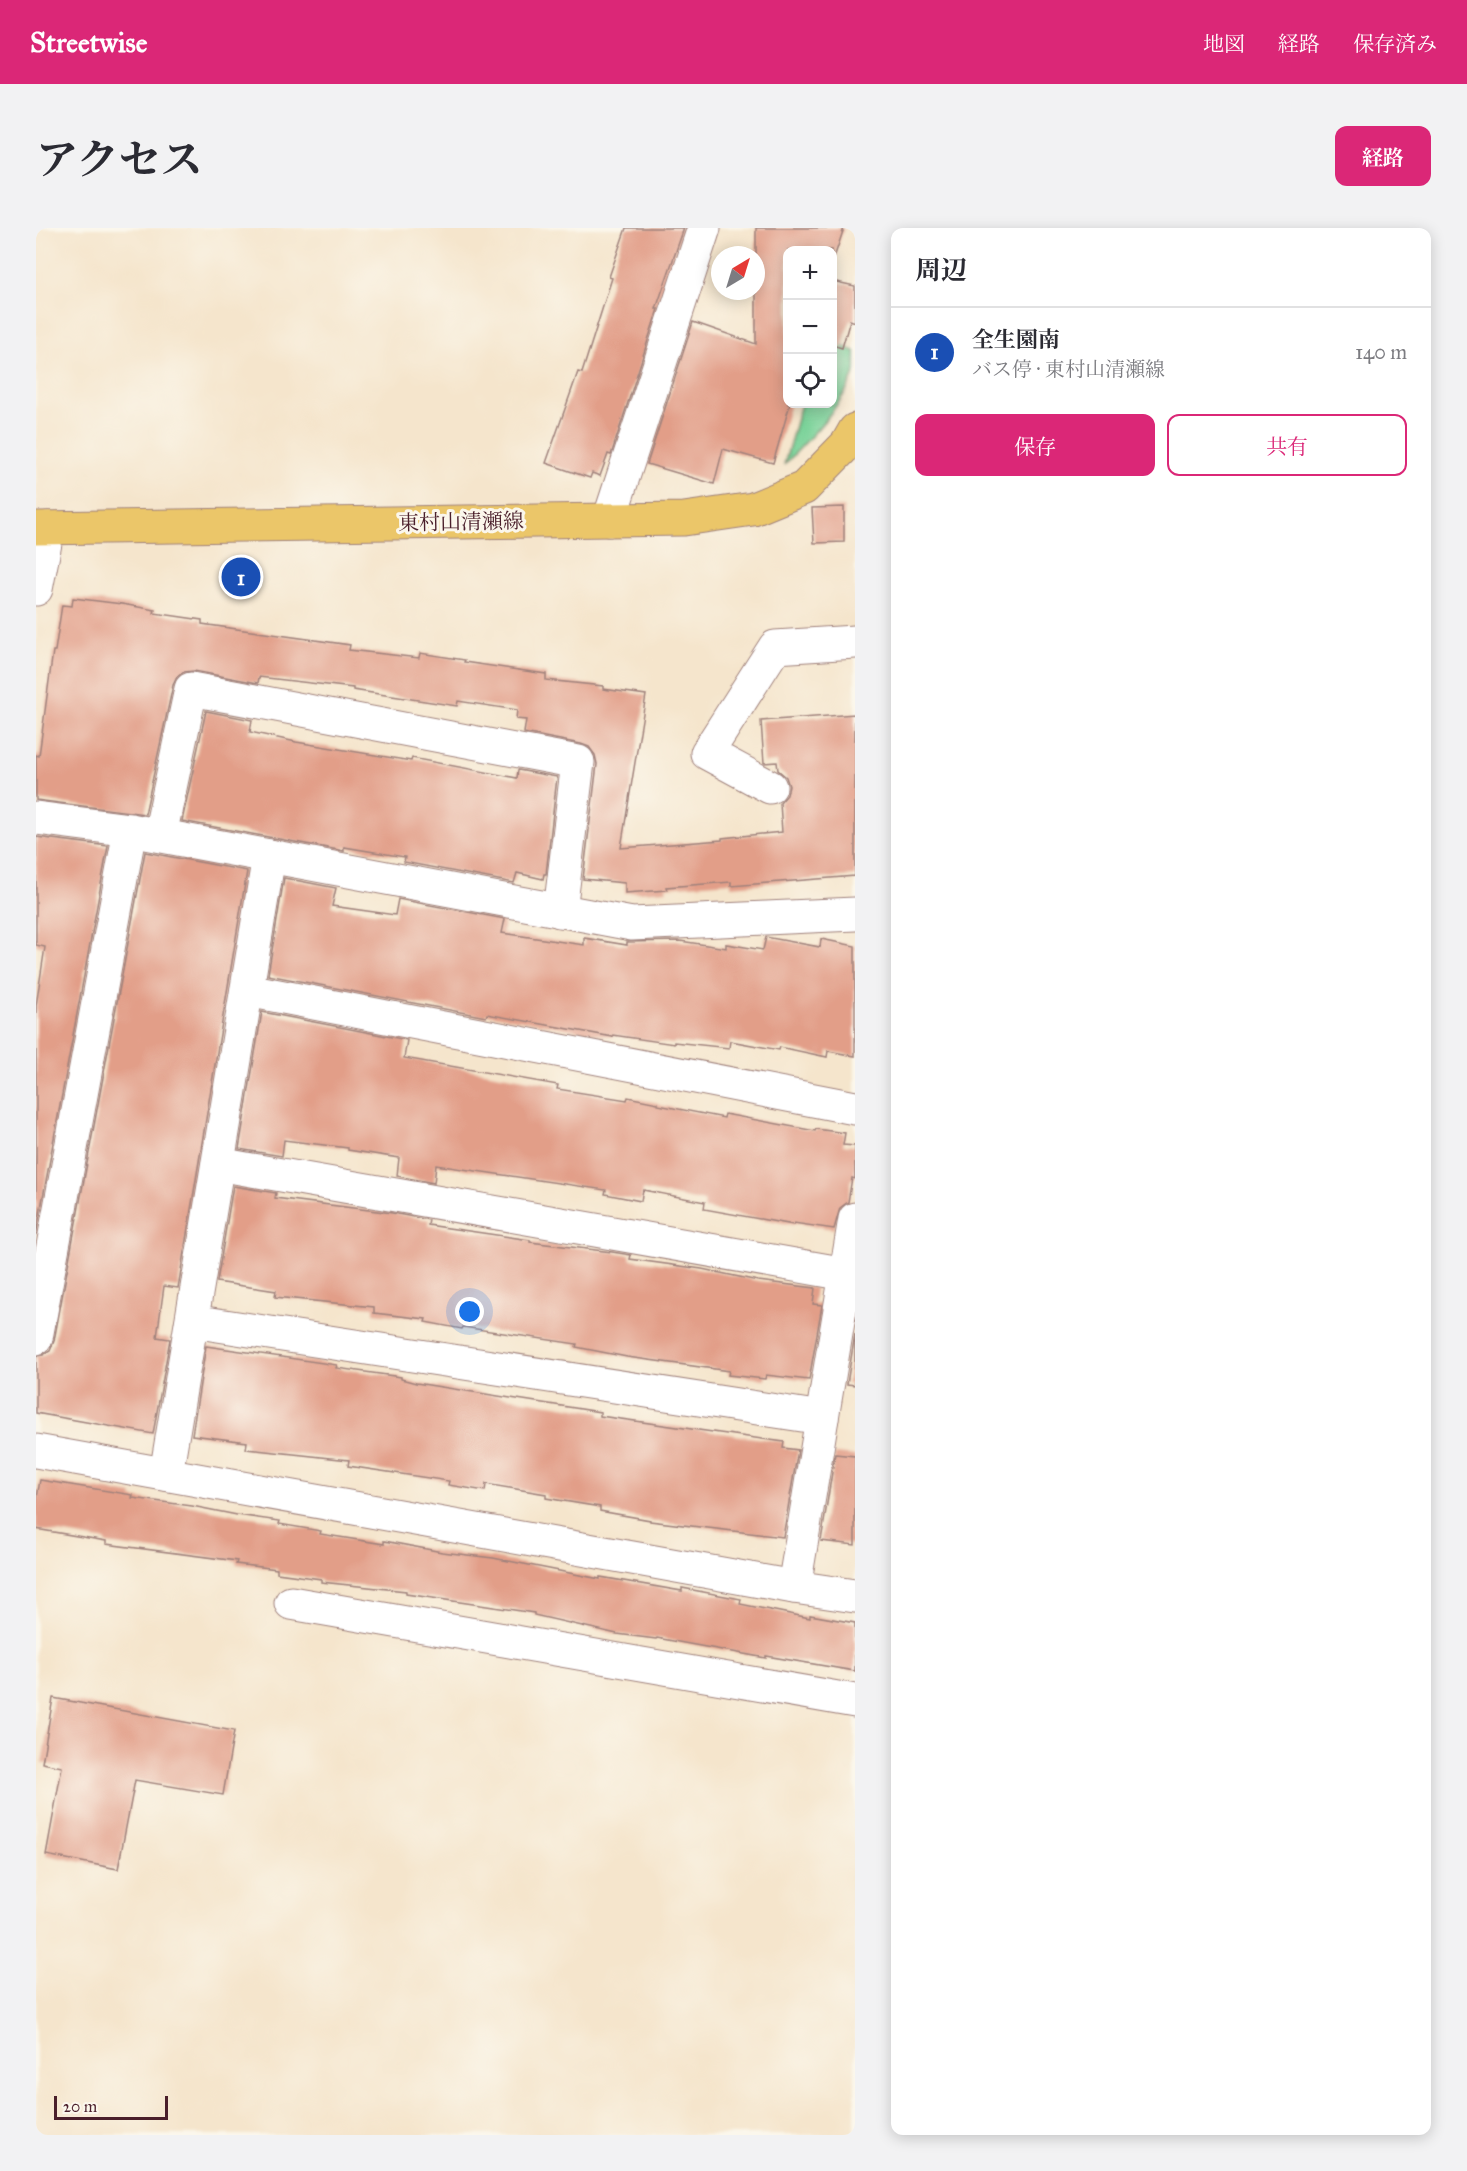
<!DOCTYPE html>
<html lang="ja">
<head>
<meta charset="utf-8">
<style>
	body { margin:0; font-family:"IM FELL Great Primer","Noto Serif JP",serif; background:#f2f2f3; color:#2b2b33 }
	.controls { position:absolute; right:18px; top:18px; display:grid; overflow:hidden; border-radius:12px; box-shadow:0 3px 15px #0003 }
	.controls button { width:54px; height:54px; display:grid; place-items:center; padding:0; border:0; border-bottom:2px solid #e1e1e2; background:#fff; color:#2b2b33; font:30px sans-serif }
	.compass { position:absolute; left:675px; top:18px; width:54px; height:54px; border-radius:50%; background:#fff; box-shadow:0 3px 15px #0003; rotate:38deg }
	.scale { position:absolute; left:18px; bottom:15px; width:114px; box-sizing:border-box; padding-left:6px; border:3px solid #4a1f2b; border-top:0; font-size:16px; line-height:21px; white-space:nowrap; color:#4a1f2b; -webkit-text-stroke:4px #fbf7ec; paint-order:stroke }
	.you { position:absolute; left:434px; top:1084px; width:21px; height:21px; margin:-15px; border:4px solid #fff; border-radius:50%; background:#1a73e8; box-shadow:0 0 0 9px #1a73e833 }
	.badge { display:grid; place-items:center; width:39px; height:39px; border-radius:50%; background:#db2777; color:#fff; font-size:20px; font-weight:700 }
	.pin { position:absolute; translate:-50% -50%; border:3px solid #fff; box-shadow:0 2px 6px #0006 }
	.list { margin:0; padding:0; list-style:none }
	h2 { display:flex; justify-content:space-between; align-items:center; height:78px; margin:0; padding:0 24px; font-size:26px }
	h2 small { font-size:20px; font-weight:400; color:#7c7c81 }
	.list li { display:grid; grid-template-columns:39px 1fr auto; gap:18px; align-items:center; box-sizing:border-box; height:90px; padding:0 24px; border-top:2px solid #e1e1e2 }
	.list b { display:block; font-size:22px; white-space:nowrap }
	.list p { margin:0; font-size:20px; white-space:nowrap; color:#7c7c81 }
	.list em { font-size:20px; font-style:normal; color:#7c7c81 }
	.actions { display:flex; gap:12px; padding:18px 24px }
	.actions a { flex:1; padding:14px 0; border:2px solid #db2777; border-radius:12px; text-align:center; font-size:21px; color:#db2777 }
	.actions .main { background:#db2777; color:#fff }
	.icon { flex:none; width:33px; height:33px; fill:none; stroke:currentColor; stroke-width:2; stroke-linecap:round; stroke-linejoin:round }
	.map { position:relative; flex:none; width:819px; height:1907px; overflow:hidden; border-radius:12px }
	header { display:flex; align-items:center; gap:36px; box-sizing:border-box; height:84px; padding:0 30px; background:#db2777; color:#fff }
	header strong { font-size:28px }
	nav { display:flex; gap:33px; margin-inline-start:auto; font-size:21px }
	.intro { display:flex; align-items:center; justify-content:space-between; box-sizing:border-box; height:144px; padding:0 36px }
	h1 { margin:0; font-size:42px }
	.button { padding:15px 27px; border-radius:12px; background:#db2777; color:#fff; font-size:21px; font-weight:700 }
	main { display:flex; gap:36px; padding:0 36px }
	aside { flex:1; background:#fff; border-radius:12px; box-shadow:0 3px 15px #0003 }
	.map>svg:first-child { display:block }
	.green { fill:#77d197; stroke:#607861; stroke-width:1.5 }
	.building { fill:#e29e88 }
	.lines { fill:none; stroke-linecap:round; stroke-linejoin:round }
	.minor-casing { stroke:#a0827c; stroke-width:35 }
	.major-casing { stroke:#a0827c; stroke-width:35 }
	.minor { stroke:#fff; stroke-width:33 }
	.major { stroke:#ebc669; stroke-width:33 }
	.labels { text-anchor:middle; stroke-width:6; stroke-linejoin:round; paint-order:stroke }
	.street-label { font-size:21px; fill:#4a1f2b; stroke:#fbf7ec }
</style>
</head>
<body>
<header>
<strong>Streetwise</strong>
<nav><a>地図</a><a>経路</a><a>保存済み</a></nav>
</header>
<div class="intro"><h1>アクセス</h1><a class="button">経路</a></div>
<main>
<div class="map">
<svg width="819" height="1907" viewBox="0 0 819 1907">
	<rect width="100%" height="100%" fill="#fbf7ec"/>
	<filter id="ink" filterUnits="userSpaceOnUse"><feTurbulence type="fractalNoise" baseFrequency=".0167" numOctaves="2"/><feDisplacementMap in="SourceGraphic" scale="12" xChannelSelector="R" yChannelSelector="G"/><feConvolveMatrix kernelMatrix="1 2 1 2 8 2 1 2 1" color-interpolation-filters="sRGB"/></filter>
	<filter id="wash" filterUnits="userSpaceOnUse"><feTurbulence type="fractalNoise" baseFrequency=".008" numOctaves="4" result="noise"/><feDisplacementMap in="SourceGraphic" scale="24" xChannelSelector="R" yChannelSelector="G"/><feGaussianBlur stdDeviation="1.35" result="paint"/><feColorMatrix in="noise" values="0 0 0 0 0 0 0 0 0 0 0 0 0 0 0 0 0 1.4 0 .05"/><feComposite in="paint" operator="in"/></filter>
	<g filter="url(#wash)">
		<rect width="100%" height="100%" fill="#f5e5cc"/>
		<path class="green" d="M797,115L819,123C819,129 819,136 819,142C810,174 771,213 748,237L765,176H796Z"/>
		<g id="blocks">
			<g class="building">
				<polygon points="590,0 648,0 620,81 622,81 575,227 572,226 564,248 556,245 554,250 510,235 542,144 546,145 576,50 573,49"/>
				<polygon points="720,0 808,0 796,36 796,22 752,22 752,176 754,176 737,235 687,221 678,256 611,236 657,94 720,116"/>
				<polygon points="796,53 819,58 819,94 814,92 806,120 796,117"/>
				<polygon points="808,279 808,314 778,315 776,280"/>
				<polygon points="37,370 86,376 119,382 118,385 166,392 166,396 314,417 313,422 383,430 384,425 429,432 428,434 510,446 510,452 567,458 567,461 610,467 585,620 686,612 686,610 746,604 744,575 751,567 753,558 750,549 742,542 741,534 728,535 725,493 819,486 819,648 695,658 695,654 630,659 631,662 589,665 589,655 547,651 561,536 559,527 553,519 545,516 488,505 490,492 480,491 481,482 422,473 421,478 317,462 317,460 223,449 222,455 158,443 148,444 141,449 137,457 109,586 0,572 0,527 3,528 17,423 19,423 26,377 36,378"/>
				<polygon points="170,483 216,492 214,504 260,514 375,533 376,530 481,550 482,542 521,549 510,646 508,646 507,651 481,645 478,655 368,634 369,629 308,619 308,623 146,593"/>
				<polygon points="0,609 72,618 0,1007 0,778 9,719 0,717"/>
				<polygon points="109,624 211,643 142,1060 128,1058 121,1109 134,1111 117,1206 0,1185 0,1128 7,1127 14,1123 18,1113"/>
				<polygon points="248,650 300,660 296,678 359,687 362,671 469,691 466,705 548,717 548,710 591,717 591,714 644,713 690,720 690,716 727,722 730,709 784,719 785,711 819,718 819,828 792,823 791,829 744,819 743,822 694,813 693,820 638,814 638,816 577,807 577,809 451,786 450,789 232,747"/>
				<polygon points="226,784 371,812 368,830 522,857 521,861 591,872 592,869 622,875 622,877 688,890 689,886 779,903 780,901 809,905 807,917 819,918 819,951 816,950 812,974 804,980 798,1001 758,995 758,997 668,981 669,974 607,962 605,973 569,966 570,962 400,937 398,955 361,948 363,930 312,922 312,920 248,912 246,928 203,921"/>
				<polygon points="197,958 240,965 239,970 356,985 393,992 392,997 494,1012 494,1014 576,1024 595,1027 594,1031 666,1041 722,1053 779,1060 777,1076 786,1077 773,1152 730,1147 729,1151 692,1147 693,1143 591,1129 540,1119 541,1116 427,1099 426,1101 389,1094 390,1091 338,1085 338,1079 239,1069 240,1063 181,1054"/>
				<polygon points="819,1106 819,1157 811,1156"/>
				<polygon points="170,1118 301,1137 300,1140 365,1149 365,1151 380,1155 564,1184 564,1188 748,1214 747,1220 762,1222 747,1309 614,1293 614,1292 564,1283 564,1279 510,1270 510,1266 450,1256 449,1263 412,1257 413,1253 312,1238 313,1232 210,1221 211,1214 156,1207"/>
				<polygon points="799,1226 819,1228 819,1317 785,1313"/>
				<polygon points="4,1252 97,1267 96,1270 156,1278 201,1287 244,1293 243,1296 285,1303 284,1306 348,1316 348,1313 406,1324 457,1330 564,1351 564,1349 646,1363 646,1360 705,1371 704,1376 774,1390 774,1387 819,1395 819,1443 730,1428 730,1430 621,1410 620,1411 581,1406 498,1387 498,1385 370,1366 370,1363 285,1354 285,1351 241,1345 241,1341 200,1336 201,1333 70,1316 70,1313 0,1301 0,1276"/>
				<polygon points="17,1470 198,1503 187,1567 99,1552 82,1641 10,1627 26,1539 6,1535"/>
			</g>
		</g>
	</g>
	<g filter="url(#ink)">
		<use href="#blocks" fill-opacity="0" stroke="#a0827c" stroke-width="1.5"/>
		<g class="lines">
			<defs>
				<g id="minor">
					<polyline points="573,292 668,0"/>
					<polyline points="0,361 12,300"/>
					<polyline points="734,559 671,525 739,419 819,414"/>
					<polyline points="0,590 94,602 596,696 819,686"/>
					<polyline points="124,607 155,461 542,534 524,683"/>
					<polyline points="211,762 819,880"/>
					<polyline points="182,936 810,1046"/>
					<polyline points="156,1093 786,1190"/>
					<polyline points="0,1110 94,602"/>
					<polyline points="0,1223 758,1359 819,1368"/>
					<polyline points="130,1246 233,628"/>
					<polyline points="758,1359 819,991"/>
					<polyline points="255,1375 819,1473"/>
				</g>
				<polyline id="major" points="0,300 648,291 717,281 768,260 811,216 819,202"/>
			</defs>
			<use href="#minor" class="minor-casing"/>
			<use href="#major" class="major-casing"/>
			<use href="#minor" class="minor"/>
			<use href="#major" class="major"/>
		</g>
	</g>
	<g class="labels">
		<g class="street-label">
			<text transform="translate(425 294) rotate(-1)" y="7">東村山清瀬線</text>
		</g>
	</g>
</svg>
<div class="controls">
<button>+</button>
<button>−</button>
<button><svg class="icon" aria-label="locate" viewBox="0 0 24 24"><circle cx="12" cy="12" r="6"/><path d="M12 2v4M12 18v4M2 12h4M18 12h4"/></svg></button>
</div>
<svg class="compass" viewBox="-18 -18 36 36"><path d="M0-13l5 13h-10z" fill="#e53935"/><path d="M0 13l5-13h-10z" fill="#7c7c81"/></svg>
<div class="scale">20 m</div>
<div class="you"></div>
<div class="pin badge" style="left:205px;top:349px;background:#1a4fb4">1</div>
</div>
<aside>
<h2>周辺<small></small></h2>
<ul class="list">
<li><span class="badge" style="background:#1a4fb4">1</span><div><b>全生園南</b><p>バス停 · 東村山清瀬線</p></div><em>140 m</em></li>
</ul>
<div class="actions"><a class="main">保存</a><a>共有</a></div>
</aside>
</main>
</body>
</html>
